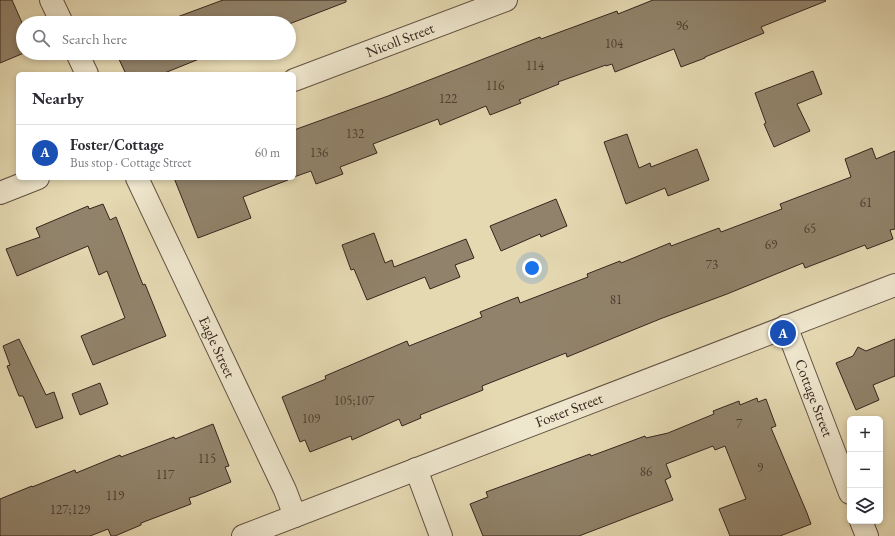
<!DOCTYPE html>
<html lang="en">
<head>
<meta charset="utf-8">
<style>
	body { margin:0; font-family:"EB Garamond",serif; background:#f7f7f7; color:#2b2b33 }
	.controls { position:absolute; right:12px; bottom:12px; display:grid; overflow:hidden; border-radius:6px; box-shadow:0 2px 6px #0003 }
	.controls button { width:36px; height:36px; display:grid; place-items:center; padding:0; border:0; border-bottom:1px solid #e1e1e2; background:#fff; color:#2b2b33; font:20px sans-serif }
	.you { position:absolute; left:532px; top:268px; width:14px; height:14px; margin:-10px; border:3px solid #fff; border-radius:50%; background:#1a73e8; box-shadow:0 0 0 6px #1a73e833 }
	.badge { display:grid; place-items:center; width:26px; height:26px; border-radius:50%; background:#8f2418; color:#fff; font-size:13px; font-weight:700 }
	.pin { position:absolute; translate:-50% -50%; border:2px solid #fff; box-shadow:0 1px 4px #0006 }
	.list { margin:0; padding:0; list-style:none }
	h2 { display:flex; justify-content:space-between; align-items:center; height:52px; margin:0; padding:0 16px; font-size:17px }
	h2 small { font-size:13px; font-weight:400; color:#7c7c81 }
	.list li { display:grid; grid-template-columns:26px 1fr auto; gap:12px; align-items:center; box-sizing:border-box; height:56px; padding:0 16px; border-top:1px solid #e1e1e2 }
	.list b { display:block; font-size:15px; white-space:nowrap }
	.list p { margin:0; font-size:13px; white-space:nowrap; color:#7c7c81 }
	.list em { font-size:13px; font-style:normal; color:#7c7c81 }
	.icon { flex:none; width:22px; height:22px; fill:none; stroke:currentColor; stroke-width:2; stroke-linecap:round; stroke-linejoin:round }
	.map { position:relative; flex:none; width:895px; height:536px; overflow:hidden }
	.search { position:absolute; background:#fff; box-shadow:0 2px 6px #0003; left:16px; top:16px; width:280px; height:44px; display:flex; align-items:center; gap:10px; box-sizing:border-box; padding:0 14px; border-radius:22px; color:#7c7c81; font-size:15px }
	.panel { position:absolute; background:#fff; box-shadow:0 2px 6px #0003; left:16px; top:72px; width:280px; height:108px; border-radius:6px }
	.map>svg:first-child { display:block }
	.building { fill:#91836b; stroke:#37251e }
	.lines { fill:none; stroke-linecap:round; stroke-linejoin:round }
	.minor-casing { stroke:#625243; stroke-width:24 }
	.minor { stroke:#eee6cd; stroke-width:22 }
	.labels { text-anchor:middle; stroke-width:3.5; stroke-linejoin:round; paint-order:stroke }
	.number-label { font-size:13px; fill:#4e3c31 }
	.street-label { font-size:15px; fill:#37251e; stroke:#eee6cd }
</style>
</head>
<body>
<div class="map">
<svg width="895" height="536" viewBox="0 0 895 536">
	<rect width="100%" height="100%" fill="#e5d9b2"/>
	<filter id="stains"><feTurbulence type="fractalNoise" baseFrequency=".005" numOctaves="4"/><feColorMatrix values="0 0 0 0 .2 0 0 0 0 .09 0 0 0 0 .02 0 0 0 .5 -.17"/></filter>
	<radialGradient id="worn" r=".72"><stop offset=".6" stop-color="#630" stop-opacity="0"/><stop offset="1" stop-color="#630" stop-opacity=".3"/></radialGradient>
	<g class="building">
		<polygon points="0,0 12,0 23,25 23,53 24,53 0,63"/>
		<polygon points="223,0 346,0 346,2 289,24 161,23"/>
		<polygon points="653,0 825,0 826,1 761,27 764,33 705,57 705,58 681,67 674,49 615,72 612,64 606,66 606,65 558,82 559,84 519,100 521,103 490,115 486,106 440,125 438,119 373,144 377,153 340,167 343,174 316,184 311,171 294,177 294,130 388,96 540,37 541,39 617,11 618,14"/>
		<polygon points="116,53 214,53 162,74 126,74"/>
		<polygon points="813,71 822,94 797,104 810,131 774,147 764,124 766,123 755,93"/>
		<polygon points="627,134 639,168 650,163 651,167 697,149 709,180 668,196 665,188 626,204 604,142"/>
		<polygon points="872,148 876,159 895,151 895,229 890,230 893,239 867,249 865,245 805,268 803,263 727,294 660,319 567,357 566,353 482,386 483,390 420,415 421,418 402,426 399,419 352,440 351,436 310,452 305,440 300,442 282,397 326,379 325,376 407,341 409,346 482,317 480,312 518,297 520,303 588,277 587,274 620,261 621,263 670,243 671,246 719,228 721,232 782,209 780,204 851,177 845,159"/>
		<polygon points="174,178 287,178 288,180 243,197 251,218 198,238"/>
		<polygon points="556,199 567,226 541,237 540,234 501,251 490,226"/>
		<polygon points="103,204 110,220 116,217 143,285 145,284 166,336 93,365 81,336 125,318 107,271 99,275 88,246 17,276 6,249 40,237 36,228 88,206 89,209"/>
		<polygon points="374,233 385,263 392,260 394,267 466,239 474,258 455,265 460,277 430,289 425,277 367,300 354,269 351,270 342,245"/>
		<polygon points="19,339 46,395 54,392 63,418 36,428 23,396 19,396 7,366 10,365 3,346"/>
		<polygon points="895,339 895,376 873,385 879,400 856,410 836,363 853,356 858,347 866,351"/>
		<polygon points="100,383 108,404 80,415 72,394"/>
		<polygon points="757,398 758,402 766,399 776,426 771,428 807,513 811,524 780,536 730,536 719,509 746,499 725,446 715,450 713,446 666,464 671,477 665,480 673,500 631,516 579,536 483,536 470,504 488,497 486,492 590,454 591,456 645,436 646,438 668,433 714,414 713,411 739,401 740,405"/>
		<polygon points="213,424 229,466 225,467 231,482 196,496 189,498 191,504 141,523 141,525 115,536 111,536 108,529 90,536 0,536 0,499 32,486 32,487 75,470 76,473 120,455 121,457 174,437 175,439"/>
	</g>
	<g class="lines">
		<defs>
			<g id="minor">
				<polyline points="51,0 62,23"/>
				<polyline points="77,53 87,74"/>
				<polyline points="294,80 506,0"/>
				<polyline points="137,178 285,490 295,516"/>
				<polyline points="0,193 38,178"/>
				<polyline points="786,326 850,493"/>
				<polyline points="416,469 441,536"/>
				<polyline points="861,521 867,536"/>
				<polyline points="243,536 895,285"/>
			</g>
		</defs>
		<use href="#minor" class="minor-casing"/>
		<use href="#minor" class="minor"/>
	</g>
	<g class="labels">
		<g class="number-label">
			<text x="682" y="30">96</text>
			<text x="614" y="48">104</text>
			<text x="535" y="70">114</text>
			<text x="495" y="90">116</text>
			<text x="448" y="103">122</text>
			<text x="355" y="138">132</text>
			<text x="319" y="157">136</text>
			<text x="866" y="207">61</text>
			<text x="810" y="233">65</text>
			<text x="771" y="249">69</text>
			<text x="712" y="269">73</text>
			<text x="616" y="304">81</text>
			<text x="354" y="405">105;107</text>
			<text x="311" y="423">109</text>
			<text x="739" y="428">7</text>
			<text x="207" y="463">115</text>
			<text x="760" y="472">9</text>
			<text x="646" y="476">86</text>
			<text x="165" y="479">117</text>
			<text x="115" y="500">119</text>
			<text x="70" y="514">127;129</text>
		</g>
		<g class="street-label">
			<text transform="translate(400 40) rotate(-21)" y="5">Nicoll Street</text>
			<text transform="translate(217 347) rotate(65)" y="5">Eagle Street</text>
			<text transform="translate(814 398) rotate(69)" y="5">Cottage Street</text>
			<text transform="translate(569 410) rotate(-21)" y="5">Foster Street</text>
		</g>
	</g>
	<rect width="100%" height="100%" filter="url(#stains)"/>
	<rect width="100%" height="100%" fill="url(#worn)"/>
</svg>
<div class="controls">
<button>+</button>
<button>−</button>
<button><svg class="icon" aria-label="layers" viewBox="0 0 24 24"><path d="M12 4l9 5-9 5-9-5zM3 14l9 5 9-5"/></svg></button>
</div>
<div class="you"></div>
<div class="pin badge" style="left:783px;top:333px;background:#1a4fb4">A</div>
<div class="search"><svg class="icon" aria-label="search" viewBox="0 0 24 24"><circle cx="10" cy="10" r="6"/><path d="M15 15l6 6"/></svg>Search here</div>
<section class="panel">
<h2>Nearby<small></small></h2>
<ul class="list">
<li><span class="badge" style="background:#1a4fb4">A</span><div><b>Foster/Cottage</b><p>Bus stop · Cottage Street</p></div><em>60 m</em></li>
</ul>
</section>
</div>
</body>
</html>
